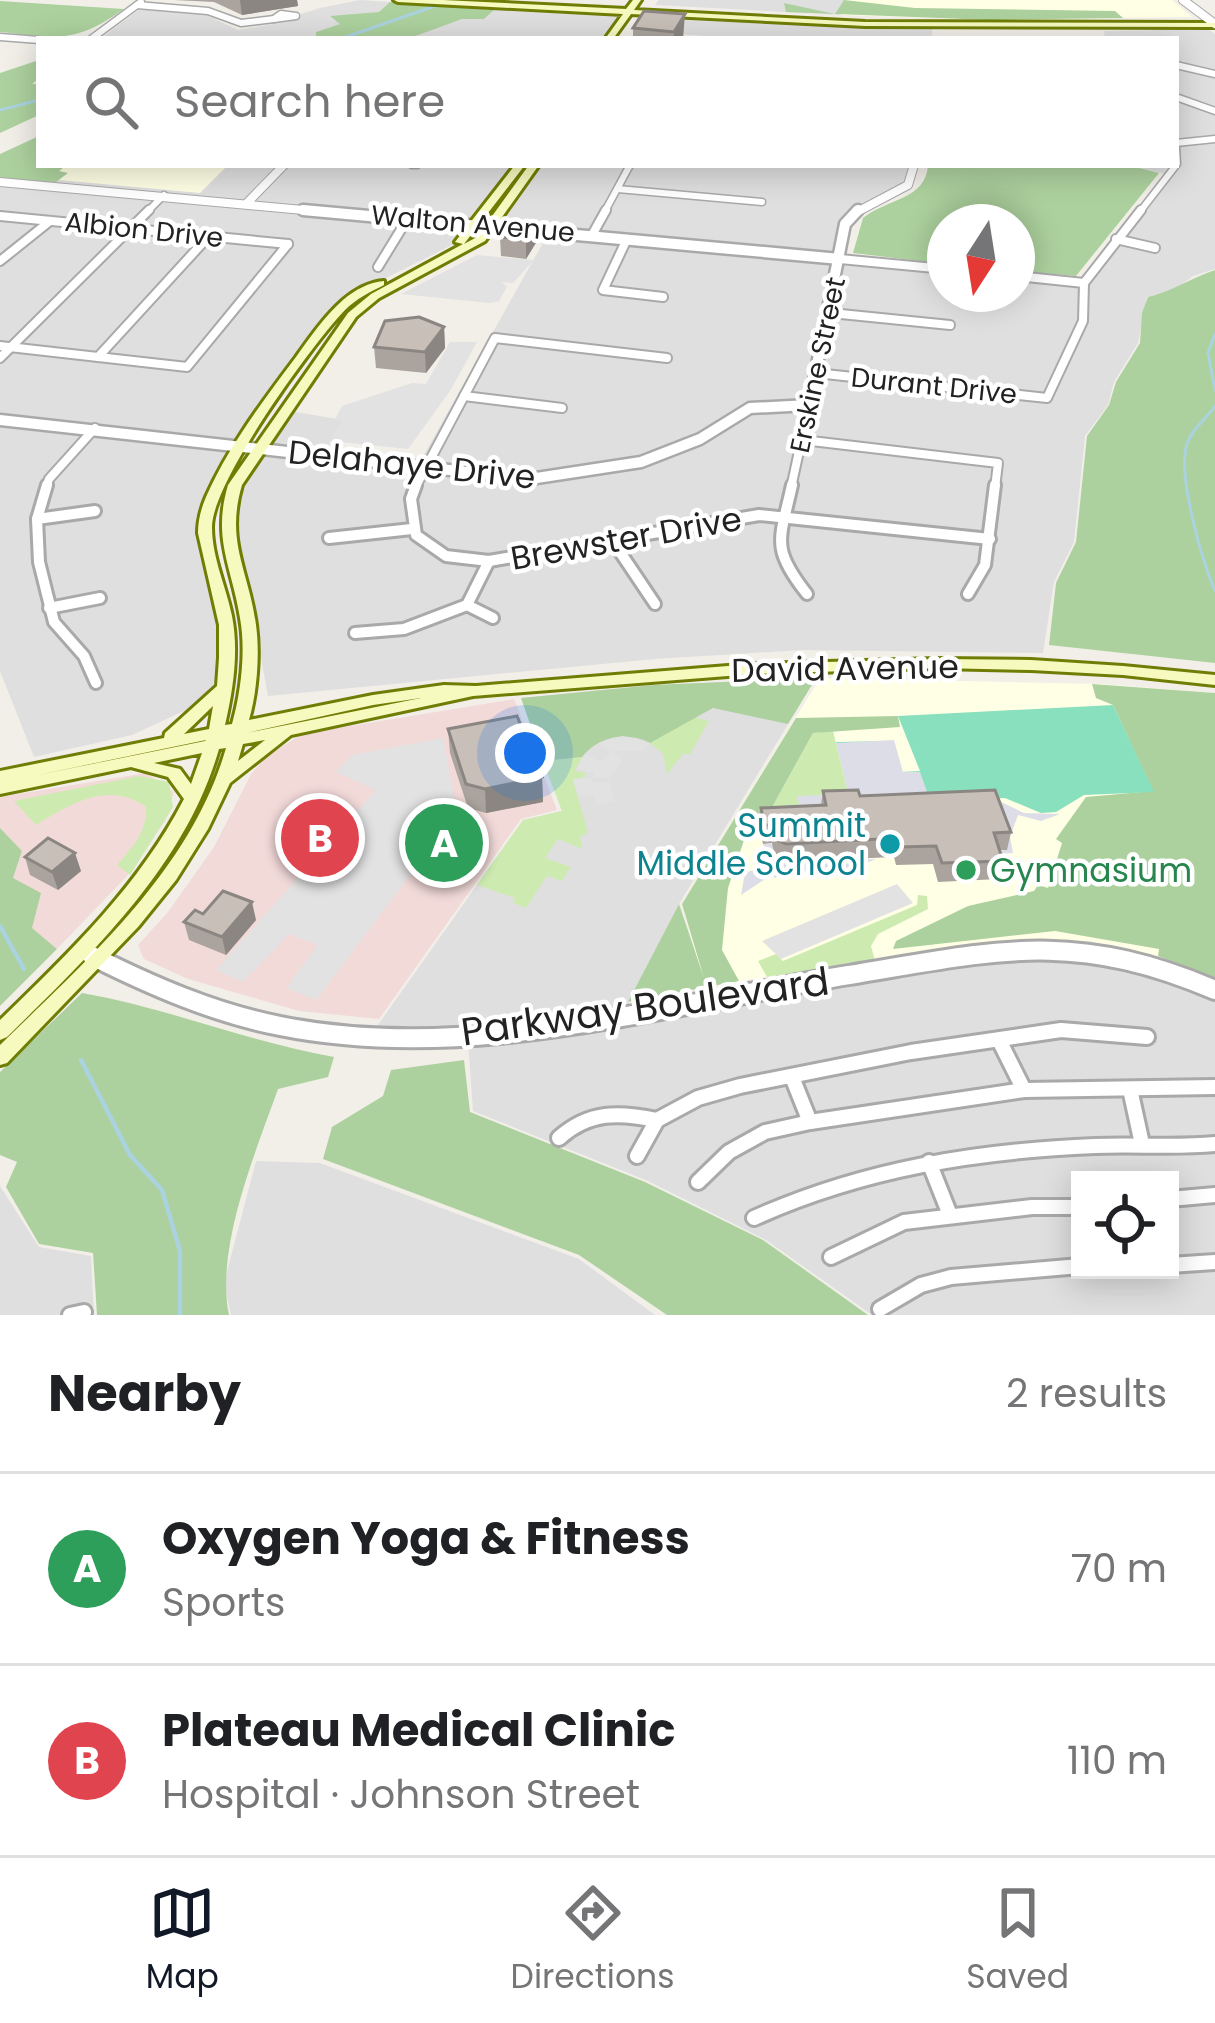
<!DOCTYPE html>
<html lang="en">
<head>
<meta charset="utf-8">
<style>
	body { margin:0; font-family:Poppins,sans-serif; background:#f2f2f2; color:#202124 }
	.controls { position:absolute; right:36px; bottom:36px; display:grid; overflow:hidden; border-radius:0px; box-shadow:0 6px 30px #0003 }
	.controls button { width:108px; height:108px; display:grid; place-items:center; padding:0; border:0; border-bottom:3px solid #e0e0e0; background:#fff; color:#202124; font:60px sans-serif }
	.compass { position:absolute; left:927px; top:204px; width:108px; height:108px; border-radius:50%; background:#fff; box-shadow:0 6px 30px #0003; rotate:192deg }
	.you { position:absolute; left:525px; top:753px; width:42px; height:42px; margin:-30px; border:9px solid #fff; border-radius:50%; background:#1a73e8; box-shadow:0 0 0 18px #1a73e833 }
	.badge { display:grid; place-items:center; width:78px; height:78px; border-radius:50%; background:#111827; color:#fff; font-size:39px; font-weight:700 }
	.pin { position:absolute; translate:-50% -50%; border:6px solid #fff; box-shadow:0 3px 12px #0006 }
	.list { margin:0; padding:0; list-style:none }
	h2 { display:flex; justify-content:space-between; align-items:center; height:156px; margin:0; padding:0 48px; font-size:51px }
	h2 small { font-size:39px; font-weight:400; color:#757577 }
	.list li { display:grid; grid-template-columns:78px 1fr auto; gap:36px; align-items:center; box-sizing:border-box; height:192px; padding:0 48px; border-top:3px solid #e0e0e0 }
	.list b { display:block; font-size:45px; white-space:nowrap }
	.list p { margin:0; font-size:39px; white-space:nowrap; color:#757577 }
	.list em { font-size:39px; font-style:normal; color:#757577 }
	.icon { flex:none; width:66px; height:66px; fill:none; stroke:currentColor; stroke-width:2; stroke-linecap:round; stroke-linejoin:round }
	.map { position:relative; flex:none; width:1215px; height:1315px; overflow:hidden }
	.search { position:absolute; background:#fff; box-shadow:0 6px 30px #0003; left:36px; right:36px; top:36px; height:132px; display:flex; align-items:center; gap:30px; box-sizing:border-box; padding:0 42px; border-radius:0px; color:#757577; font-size:45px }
	.sheet { height:540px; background:#fff }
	nav { display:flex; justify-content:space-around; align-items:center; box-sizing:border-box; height:168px; border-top:3px solid #e0e0e0; background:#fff; font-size:33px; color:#757577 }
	nav a { display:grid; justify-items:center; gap:6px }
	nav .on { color:#111827 }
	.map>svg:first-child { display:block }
	.residential { fill:#e0dfdf; fill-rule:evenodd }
	.commercial { fill:#f2dad9 }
	.education { fill:#ffffe5 }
	.grass { fill:#cdebb0 }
	.forest { fill:#add19e }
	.pitch { fill:#88e0be }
	.parking { fill:#e2e2e2 }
	.plaza { fill:#dddde8 }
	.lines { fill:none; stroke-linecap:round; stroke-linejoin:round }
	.stream-far1 { stroke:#aad3df; stroke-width:3 }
	.stream { stroke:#aad3df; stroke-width:4.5 }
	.minor-far3-casing { stroke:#a9a9a9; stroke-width:9 }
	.minor-far2-casing { stroke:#a9a9a9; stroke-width:12 }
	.minor-far1-casing { stroke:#a9a9a9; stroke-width:16 }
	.minor-casing { stroke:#a9a9a9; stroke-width:20 }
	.tertiary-far2-casing { stroke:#a9a9a9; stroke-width:10 }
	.tertiary-far1-casing { stroke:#a9a9a9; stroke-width:15 }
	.tertiary-casing { stroke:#a9a9a9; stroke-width:24 }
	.secondary-casing { stroke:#707d05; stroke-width:6 }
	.minor-far3 { stroke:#fff; stroke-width:6 }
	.minor-far2 { stroke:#fff; stroke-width:8 }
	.minor-far1 { stroke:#fff; stroke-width:10 }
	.minor { stroke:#fff; stroke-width:14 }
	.tertiary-far2 { stroke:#fff; stroke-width:8 }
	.tertiary-far1 { stroke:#fff; stroke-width:10 }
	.tertiary { stroke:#fff; stroke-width:18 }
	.secondary { fill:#f7fabf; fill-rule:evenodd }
	.wall { fill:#aba49e }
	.shaded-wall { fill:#8b8681 }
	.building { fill:#c7bfb8; stroke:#8b8681; stroke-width:3 }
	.culture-dot { fill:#0f9aa8; stroke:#fff; stroke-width:4.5 }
	.leisure-dot { fill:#2e9e5b; stroke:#fff; stroke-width:4.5 }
	.labels { text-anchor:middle; stroke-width:9; stroke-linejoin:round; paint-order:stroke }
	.far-street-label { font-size:27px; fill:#222; stroke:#fff }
	.street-label { font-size:33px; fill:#222; stroke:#fff }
	.culture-label { font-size:33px; fill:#0d838f; stroke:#fff; text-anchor:end }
	.leisure-label { font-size:33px; fill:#27864d; stroke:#fff; text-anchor:start }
	.near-street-label { font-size:39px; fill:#222; stroke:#fff }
</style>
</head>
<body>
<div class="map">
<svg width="1215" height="1315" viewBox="0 0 1215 1315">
	<rect width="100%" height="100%" fill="#f2efe9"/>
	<g class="residential">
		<polygon points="360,0 390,2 379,12 332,17 341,24 316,32 316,39 100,39 141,8 204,14 238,30 298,20 301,14 320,8"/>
		<polygon points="659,0 846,0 841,15 655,5"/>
		<polygon points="494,10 624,16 608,39 403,39 462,19 484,19"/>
		<polygon points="654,16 857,26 933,27 931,39 750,39 635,31"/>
		<polygon points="1208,29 1215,34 1215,72 1176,63 1176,39 1105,39 1104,31"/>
		<polygon points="1176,67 1215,75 1215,269 1193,276 1175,290 1147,297 1138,343 1114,382 1108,405 1085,436 1074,542 1054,582 1043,653 802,650 655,659 268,696 235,518 239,487 284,410 343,420 326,450 421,460 548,234 494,227 537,165 910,165 906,179 892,192 845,217 836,237 840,260 945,271 945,294 1017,294 1017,278 1084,284 1169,175 1129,165 1176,165"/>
		<polygon points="53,165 520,165 466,238 360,291 222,465 203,503 198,530 221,646 218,681 209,696 192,713 184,711 132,735 34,757 0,671 0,183"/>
		<polygon points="816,678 679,904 625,1009 505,1027 373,1032 523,820 562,811 521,698 654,685"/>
		<path d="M1086,949L1215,992V1315H872L766,1240L648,1181L473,1111L468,1041L883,970ZM1080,1180H1170V1270H1080Z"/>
		<polygon points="256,1161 320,1163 579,1259 655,1315 231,1315 224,1283"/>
		<polygon points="0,1186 39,1247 91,1256 94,1315 0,1315"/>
	</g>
	<g class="commercial">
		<polygon points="514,699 557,810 521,819 379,1019 299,1011 188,979 144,959 138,945 168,912 214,847 251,774 267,756 302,734"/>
		<polygon points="146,773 174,792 165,821 127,876 57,949 31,928 13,878 22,851 0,828 0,797"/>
	</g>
	<g class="education">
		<polygon points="846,0 1172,0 1192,17 990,20 841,15"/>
		<polygon points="53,165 228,165 200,193 38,178"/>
		<polygon points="820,678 1101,684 1215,693 1215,978 1158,956 1087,941 1021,940 705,986 682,904"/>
	</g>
	<g class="grass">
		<polygon points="692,717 709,721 690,754 683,754 667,774 663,754 650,743"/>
		<polygon points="833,731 850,801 770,811 813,733"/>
		<polygon points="582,757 575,771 586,773 584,777 573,780 588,832 580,837 582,849 558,839 545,858 571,867 562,881 547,876 526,908 513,903 515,898 477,885 523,820 562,811 543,761"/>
		<path d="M139,776L169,782L173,807L130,875L117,865C132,848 147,832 146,807C108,780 70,804 36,825L14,801Z"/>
		<polygon points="918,895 927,896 928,909 878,934 871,946 875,961 767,977 758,961 776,954 783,961 917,905"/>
	</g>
	<g class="forest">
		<polygon points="844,0 915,8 1115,11 1123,18 990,20 786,12 784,3 835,14"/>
		<path d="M0,1L124,9C74,44 59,38 0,32Z"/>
		<polygon points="390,2 494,10 484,19 462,19 410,38 316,39 316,32 340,24 330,16 379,12"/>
		<polygon points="39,60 39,78 32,84 39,84 39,115 0,133 0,73"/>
		<polygon points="39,136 39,165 67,165 59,171 68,173 56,182 0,180 0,154"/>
		<path d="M928,165H1128L1159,173L1076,276L1017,271V222H945V264L853,253L863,218C886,199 926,200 928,165Z"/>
		<path d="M1215,270V663L1049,645L1056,583L1076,542L1087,436L1109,405L1116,382L1140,343L1142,313L1148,297C1173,291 1191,278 1215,270Z"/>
		<path d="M816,678L788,724L713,708L650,743C626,731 599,736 582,757L543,761L521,698L654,685Z"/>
		<polygon points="1092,684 1215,693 1215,978 1158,956 1159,949 1055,931 893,949 896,941 968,906 1034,891 1038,885 1048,888 1062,843 1056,839 1086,797 1153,791 1113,705 1096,698"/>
		<polygon points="898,716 900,727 813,733 770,811 751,819 728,888 722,950 739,981 628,1002 679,904 704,978 682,904 796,718"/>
		<polygon points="0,828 22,851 13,878 41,893 32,928 57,949 0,1006"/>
		<path d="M82,993C168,1008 248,1042 334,1057L328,1077L278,1089C255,1154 215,1248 229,1315H97L93,1253L39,1244L6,1187L17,1162L0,1155V1072Z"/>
		<polygon points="464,1060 470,1112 645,1182 763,1240 868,1315 667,1315 579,1255 323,1159 332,1127 383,1096 391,1070"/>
	</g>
	<polygon class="pitch" points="1113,705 1154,792 1084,795 1056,812 1041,813 1005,798 851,803 836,742 890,741 899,772 920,771 898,716"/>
	<g class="parking">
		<polygon points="477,255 534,260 513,283 502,282 507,287 499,301 490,303 401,294"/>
		<polygon points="450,342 477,342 450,391 408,449 331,441 342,421 335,419 342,406 412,383 426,384"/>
		<polygon points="623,736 650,743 642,751 614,751 623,761 609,778 592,778 593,783 609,782 615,801 596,805 594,795 578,797 573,779 592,778 594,773 576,769 585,754 600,761 611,752 598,743"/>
		<polygon points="443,738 457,813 316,1000 286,988 318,945 289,934 243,982 216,970 376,790 336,772 352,755"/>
		<polygon points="897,884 913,903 781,959 762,941"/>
	</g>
	<g class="plaza">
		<polygon points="894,740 903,772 920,772 931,803 995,799 1024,813 1060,814 1041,821 1018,815 1010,837 1013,853 991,854 1006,849 779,808 799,804 797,796 822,795 825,802 850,800 836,743"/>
		<polygon points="776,843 785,862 876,859 833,877 828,870 788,872 775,878 771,875 741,895 745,873 772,863 763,844"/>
	</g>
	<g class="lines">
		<g class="stream-far1">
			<polyline points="340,39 435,6"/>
			<polyline points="0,110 39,100"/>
			<polyline points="1215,334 1208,353 1215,390"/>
			<path d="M1215,406C1207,418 1191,430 1187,444C1177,476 1202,560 1215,591"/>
		</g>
		<g class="stream">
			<polyline points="0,926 24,969"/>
			<polyline points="81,1060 130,1155 162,1190 180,1251 180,1315"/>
		</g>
		<defs>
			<g id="minor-far3">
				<polyline points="137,5 208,11 241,23 274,19"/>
				<polygon points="281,14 296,16 274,19"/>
				<polyline points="0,37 39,40"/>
				<polyline points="91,39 141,2"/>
				<polyline points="1176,65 1215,74"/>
				<polyline points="1176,97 1215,111"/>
				<polyline points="1176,143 1215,139"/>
				<polyline points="412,165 417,165"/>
				<polyline points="618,189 762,202"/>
				<polyline points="146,213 164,195"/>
				<polyline points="604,213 630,165"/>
				<polyline points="1139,213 1177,164 1176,147"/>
			</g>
			<g id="minor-far2">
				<polyline points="0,216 288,244"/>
				<polyline points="592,235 606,210"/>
				<polyline points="627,239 603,290 663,297"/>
				<polyline points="1116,239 1155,248"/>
				<polyline points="840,259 945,269"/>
				<polyline points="0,261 50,221"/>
				<polyline points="378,267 408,218"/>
				<polyline points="1017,276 1084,283"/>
				<polyline points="831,313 950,325"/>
				<polyline points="0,346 187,367 288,244"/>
				<polyline points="98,357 208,237"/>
				<polyline points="0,358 149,210"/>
				<polyline points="816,373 1047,398 1083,321 1084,283 1141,210"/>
				<polyline points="464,396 562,408"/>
				<polyline points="803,440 998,463 995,488"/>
				<polyline points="46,488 49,479 95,428"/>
				<polyline points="415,488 495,338 667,358"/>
				<polyline points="791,488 809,405"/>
			</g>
			<g id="minor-far1">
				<polyline points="47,485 37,519 39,562 54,622 84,656 96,683"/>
				<polyline points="416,485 411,499 416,535 446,556 489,561 759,515 990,539"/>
				<path d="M792,485C780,540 770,547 807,594"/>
				<polyline points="37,519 95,511"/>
				<polyline points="329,538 412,529"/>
				<polyline points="614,543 655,604"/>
				<polyline points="968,594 985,565 995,485"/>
				<polyline points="467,605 493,618"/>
				<polyline points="49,608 100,598"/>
				<polyline points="355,633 404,629 467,605 489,561"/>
			</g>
			<g id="minor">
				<polyline points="1000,1042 1024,1090"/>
				<polyline points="792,1077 810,1122"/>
				<polyline points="1130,1089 1142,1144"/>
				<path d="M559,1138C589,1111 619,1112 657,1120"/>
				<polyline points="637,1156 657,1120 698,1098 740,1086 911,1052 1061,1030 1147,1037"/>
				<polyline points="929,1162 950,1215"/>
				<polyline points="698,1182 729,1152 765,1132 810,1122 1024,1090 1215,1087"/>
				<polyline points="1170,1199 1215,1195"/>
				<path d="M754,1218C863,1169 976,1151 1095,1146C1135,1144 1175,1148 1215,1144"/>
				<polyline points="831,1257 904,1222 1032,1207 1080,1207"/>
				<polyline points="1170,1265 1215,1262"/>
				<polyline points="880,1309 921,1285 951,1277 1080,1266"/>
				<polyline points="70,1315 84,1312"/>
			</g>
			<g id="tertiary-far2">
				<polyline points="1183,0 1215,24"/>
				<polyline points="0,182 336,213"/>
				<polyline points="247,203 284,165"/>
				<polyline points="855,213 908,185 914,165"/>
			</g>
			<g id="tertiary-far1">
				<polyline points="303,210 840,259"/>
				<polyline points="0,420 530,479 641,462 700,439 750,408 809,405 845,224 858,210"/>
			</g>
			<path id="tertiary" d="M92,956C152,986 214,1013 280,1026C469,1064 663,1005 849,975C995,951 1072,929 1215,990"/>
			<g id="secondary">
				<polygon points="394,0 443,0 626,9 633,0 641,0 634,10 865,22 1215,23 1215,27 865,26 631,14 613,39 605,39 623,14 398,2"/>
				<path d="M515,165H525L464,244L477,237L529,165H539L485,241L379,298L356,317L242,485C225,542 249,571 256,625C260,654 257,692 249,720L373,695L444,685L476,686L753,664L938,659L1031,660L1123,666L1215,675V685L1123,675L1031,670L938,668L753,674L473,696L291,735L230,783L208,829L176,880L138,927L7,1063L0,1065V1045C88,959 191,870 226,748L219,749C185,867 91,954 7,1037L0,1040V1020C70,952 139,886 184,799L168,777L131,767L0,794V771L164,738L165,733L217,686L219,658V625L198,533C198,520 201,509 206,497C228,447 263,401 296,357C310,337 325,316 343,300C355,290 369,282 384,281V285C370,292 356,299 345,310C312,344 212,482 212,527C212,558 226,586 232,616C239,652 233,690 225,725L232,724C241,692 246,651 240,618C232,567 212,539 228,485L348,313L371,294L463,244L455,242ZM421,698L246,733L373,705ZM213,706L209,729L184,734ZM206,740L205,741L33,776ZM265,740L238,761L243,744ZM202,753L191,784L180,769L154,763Z"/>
			</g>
		</defs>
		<use href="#minor-far3" class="minor-far3-casing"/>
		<use href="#minor-far2" class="minor-far2-casing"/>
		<use href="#minor-far1" class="minor-far1-casing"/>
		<use href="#minor" class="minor-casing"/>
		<use href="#tertiary-far2" class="tertiary-far2-casing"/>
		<use href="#tertiary-far1" class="tertiary-far1-casing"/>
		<use href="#tertiary" class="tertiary-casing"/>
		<use href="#secondary" class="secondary-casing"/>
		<use href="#minor-far3" class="minor-far3"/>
		<use href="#minor-far2" class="minor-far2"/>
		<use href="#minor-far1" class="minor-far1"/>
		<use href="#minor" class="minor"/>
		<use href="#tertiary-far2" class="tertiary-far2"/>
		<use href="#tertiary-far1" class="tertiary-far1"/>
		<use href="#tertiary" class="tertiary"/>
		<use href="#secondary" class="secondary"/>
	</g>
	<g class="wall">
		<polygon points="174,0 297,0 298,6 242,15 214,2"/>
		<polygon points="644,11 683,39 633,39 633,28"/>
		<polygon points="500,237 537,241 526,259 501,256"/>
		<polygon points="444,327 445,348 426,373 376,368 374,347"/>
		<polygon points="448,729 542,777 543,802 486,813 468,808 450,753"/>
		<polygon points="823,791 860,796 1011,832 1007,850 1000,850 1003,861 999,879 938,882 933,864 896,865 894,857 784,862 775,858 772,843 763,844 759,826 761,808 821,805"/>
		<polygon points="25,857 81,871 58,890 30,875"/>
		<polygon points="203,914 256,920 226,955 189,940 184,922"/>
	</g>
	<g class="shaded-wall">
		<polygon points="240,0 297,0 298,6 242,15"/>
		<polygon points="685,14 683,39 674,39 674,32"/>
		<polygon points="536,222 537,241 526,259 526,239"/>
		<polygon points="444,327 445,348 426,373 425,352"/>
		<polygon points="542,777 543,802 486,813 485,789"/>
		<polygon points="75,853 81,871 58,890 52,872"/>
		<polygon points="252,902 256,920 226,955 222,937"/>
	</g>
	<g class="building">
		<polygon points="644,11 685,14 674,32 633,28"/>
		<polygon points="536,222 526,239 500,237 507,226"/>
		<polygon points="419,317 444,327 425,352 374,347 385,321"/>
		<polygon points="517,716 542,777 485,789 466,784 448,729"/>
		<polygon points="858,790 860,796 995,790 1011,832 994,833 1003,861 942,863 936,846 899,847 897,838 786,844 777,840 774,825 764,825 761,808 826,805 823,791"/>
		<polygon points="48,838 75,853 52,872 25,857"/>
		<polygon points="223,891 252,902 222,937 184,922 195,910 203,914"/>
	</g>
	<circle class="culture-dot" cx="890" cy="844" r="12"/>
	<circle class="leisure-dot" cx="966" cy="870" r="12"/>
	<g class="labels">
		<g class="far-street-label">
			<text transform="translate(473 224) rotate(5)" y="9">Walton Avenue</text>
			<text transform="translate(144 230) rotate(6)" y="9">Albion Drive</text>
			<text transform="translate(818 365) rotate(-78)" y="9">Erskine Street</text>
			<text transform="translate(934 386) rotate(6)" y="9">Durant Drive</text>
		</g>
		<g class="street-label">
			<text transform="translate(412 464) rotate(6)" y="12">Delahaye Drive</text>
			<text transform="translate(626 538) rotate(-10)" y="12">Brewster Drive</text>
			<text transform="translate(845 668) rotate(-1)" y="12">David Avenue</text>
		</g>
		<g class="culture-label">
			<text x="866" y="837">Summit<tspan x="866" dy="38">Middle School</tspan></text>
		</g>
		<g class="leisure-label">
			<text x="990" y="882">Gymnasium</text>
		</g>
		<g class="near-street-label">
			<text transform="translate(645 1006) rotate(-8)" y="14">Parkway Boulevard</text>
		</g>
	</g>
</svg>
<div class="controls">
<button><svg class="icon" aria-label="locate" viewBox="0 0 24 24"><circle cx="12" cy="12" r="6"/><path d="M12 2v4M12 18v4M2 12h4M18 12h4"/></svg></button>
</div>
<svg class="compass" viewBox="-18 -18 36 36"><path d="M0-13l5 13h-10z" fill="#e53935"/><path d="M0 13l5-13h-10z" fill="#757577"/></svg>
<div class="you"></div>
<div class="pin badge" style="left:444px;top:843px;background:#2e9e5b">A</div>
<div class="pin badge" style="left:320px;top:838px;background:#e0444e">B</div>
<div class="search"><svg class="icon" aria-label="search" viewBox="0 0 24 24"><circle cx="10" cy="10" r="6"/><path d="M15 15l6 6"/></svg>Search here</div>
</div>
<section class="sheet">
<h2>Nearby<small>2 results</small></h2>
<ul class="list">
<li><span class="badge" style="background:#2e9e5b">A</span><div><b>Oxygen Yoga &amp; Fitness</b><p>Sports</p></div><em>70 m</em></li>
<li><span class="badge" style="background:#e0444e">B</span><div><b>Plateau Medical Clinic</b><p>Hospital · Johnson Street</p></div><em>110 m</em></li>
</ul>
</section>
<nav>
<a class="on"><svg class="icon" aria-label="map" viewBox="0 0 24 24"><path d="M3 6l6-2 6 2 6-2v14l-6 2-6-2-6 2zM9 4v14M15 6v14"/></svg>Map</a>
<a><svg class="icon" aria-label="directions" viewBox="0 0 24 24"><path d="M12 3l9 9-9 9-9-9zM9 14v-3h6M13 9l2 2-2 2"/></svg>Directions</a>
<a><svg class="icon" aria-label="saved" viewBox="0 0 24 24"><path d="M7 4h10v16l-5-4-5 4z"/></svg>Saved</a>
</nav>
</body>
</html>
